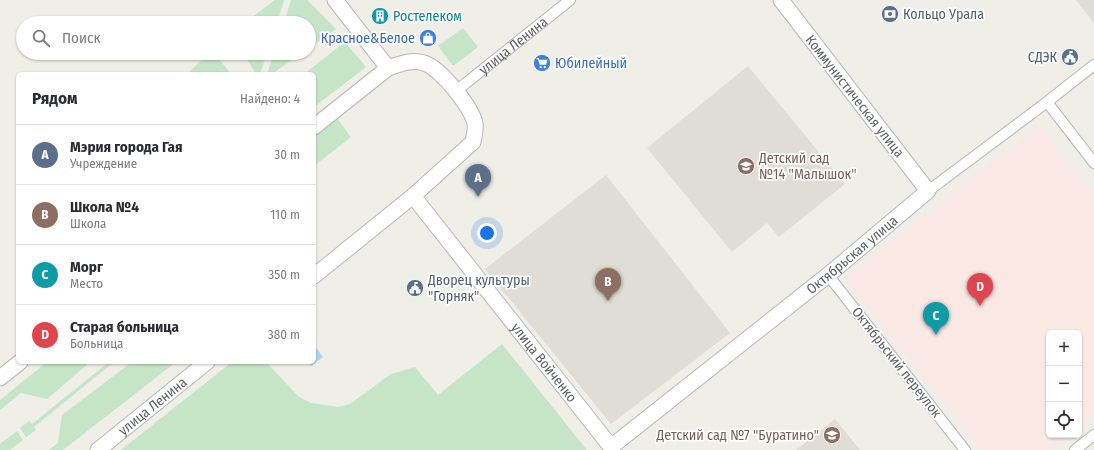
<!DOCTYPE html>
<html lang="ru">
<head>
<meta charset="utf-8">
<style>
	body { margin:0; font-family:"Fira Sans Condensed",sans-serif; background:#f7f7f7; color:#2b2b33 }
	.controls { position:absolute; right:12px; bottom:12px; display:grid; overflow:hidden; border-radius:6px; box-shadow:0 1px 3px #0004 }
	.controls button { width:36px; height:36px; display:grid; place-items:center; padding:0; border:0; border-bottom:1px solid #e1e1e2; background:#fff; color:#2b2b33; font:20px sans-serif }
	.you { position:absolute; left:487px; top:233px; width:14px; height:14px; margin:-10px; border:3px solid #fff; border-radius:50%; background:#1a73e8; box-shadow:0 0 0 6px #1a73e833 }
	.badge { display:grid; place-items:center; width:26px; height:26px; border-radius:50%; background:#b45309; color:#fff; font-size:13px; font-weight:700 }
	.pin { position:absolute; translate:-50% -33px; filter:drop-shadow(0 1px 2px #0008) }
	.pin::after { content:''; position:absolute; top:21px; width:14px; height:12px; background:inherit; clip-path:polygon(0 0,100% 0,50% 100%) }
	.list { margin:0; padding:0; list-style:none }
	h2 { display:flex; justify-content:space-between; align-items:center; height:52px; margin:0; padding:0 16px; font-size:17px }
	h2 small { font-size:13px; font-weight:400; color:#7c7c81 }
	.list li { display:grid; grid-template-columns:26px 1fr auto; gap:12px; align-items:center; box-sizing:border-box; height:60px; padding:0 16px; border-top:1px solid #e1e1e2 }
	.list b { display:block; font-size:15px; white-space:nowrap }
	.list p { margin:0; font-size:13px; white-space:nowrap; color:#7c7c81 }
	.list em { font-size:13px; font-style:normal; color:#7c7c81 }
	.icon { flex:none; width:22px; height:22px; fill:none; stroke:currentColor; stroke-width:2; stroke-linecap:round; stroke-linejoin:round }
	.map { position:relative; flex:none; width:1094px; height:450px; overflow:hidden }
	.search { position:absolute; background:#fff; box-shadow:0 1px 3px #0004; left:16px; top:16px; width:300px; height:44px; display:flex; align-items:center; gap:10px; box-sizing:border-box; padding:0 14px; border-radius:22px; color:#7c7c81; font-size:15px }
	.panel { position:absolute; background:#fff; box-shadow:0 1px 3px #0004; left:16px; top:72px; width:300px; height:292px; border-radius:6px }
	.map>svg:first-child { display:block }
	.education { fill:#dfddd5 }
	.medical { fill:#fae8e5 }
	.green { fill:#c6e4c7 }
	.water { fill:#aed4f8 }
	.lines { fill:none; stroke-linecap:round; stroke-linejoin:round }
	.minor-casing { stroke:#b4b6ba; stroke-width:12 }
	.secondary-casing { stroke:#b5b8bd; stroke-width:17 }
	.minor { stroke:#fff; stroke-width:10 }
	.secondary { stroke:#fff; stroke-width:15 }
	.labels { text-anchor:middle; stroke-width:3.5; stroke-linejoin:round; paint-order:stroke }
	.service-label { font-size:14px; fill:#4e5e75; stroke:#fff; text-anchor:start }
	.culture-label { font-size:14px; fill:#0d838f; stroke:#fff; text-anchor:start }
	.shop-label { font-size:14px; fill:#366cbe; stroke:#fff; text-anchor:end }
	.street-label { font-size:14px; fill:#5e6166; stroke:#fff }
	.education-label { font-size:14px; fill:#785e54; stroke:#fff; text-anchor:start }
</style>
</head>
<body>
<div class="map">
<svg width="1094" height="450" viewBox="0 0 1094 450">
	<rect width="100%" height="100%" fill="#efeee7"/>
	<g class="education">
		<polygon points="1076,0 1094,0 1094,23"/>
		<polygon points="748,66 845,184 779,237 767,223 732,252 647,148"/>
		<polygon points="606,175 730,333 611,424 485,269"/>
		<polygon points="835,419 860,450 796,450"/>
	</g>
	<polygon class="medical" points="1039,125 1094,194 1094,415 1079,427 1079,333 1049,333 1049,435 1069,435 1051,450 981,450 844,278"/>
	<g class="green">
		<polygon points="275,0 284,0 277,23 244,23"/>
		<polygon points="291,0 307,0 336,29 309,48 309,23 284,23"/>
		<polygon points="463,28 478,47 453,66 438,46"/>
		<polygon points="345,42 366,67 314,107 314,74 304,74"/>
		<polygon points="209,53 214,53 231,74 187,74"/>
		<polygon points="243,53 267,53 260,74 256,74"/>
		<polygon points="274,53 302,53 272,74 267,74"/>
		<polygon points="336,117 351,137 314,166 314,135"/>
		<polygon points="502,344 587,450 121,450 232,362 266,362 299,397 311,403 338,407 350,404 391,374 415,367 438,395"/>
		<polygon points="47,362 90,362 47,399 21,393 0,410 0,400"/>
		<polygon points="109,362 114,362 34,427 36,430 26,437 20,428 29,421 32,424"/>
		<polygon points="132,362 176,362 63,450 49,450 58,443 62,415"/>
		<polygon points="17,431 23,440 10,450 0,450 0,444"/>
	</g>
	<polygon class="water" points="315,346 323,357 311,366 308,362 314,362 314,347"/>
	<g class="lines">
		<defs>
			<g id="minor">
				<path id="s1" d="M456,91L570,0"/>
				<polyline points="1047,102 1094,163"/>
				<polyline points="928,191 1047,102 1094,65"/>
				<polyline points="828,275 965,450"/>
				<polyline points="1075,450 1094,435"/>
			</g>
			<g id="secondary">
				<polyline points="314,127 388,68"/>
				<path id="s2" d="M413,196L611,447L828,275L928,191L781,0"/>
				<path d="M314,276L413,196L473,142C474,136 476,130 475,124C473,108 439,67 424,63C411,59 400,64 388,68L335,0"/>
				<polyline points="0,378 20,362"/>
				<path id="s3" d="M98,450L207,362"/>
			</g>
		</defs>
		<use href="#minor" class="minor-casing"/>
		<use href="#secondary" class="secondary-casing"/>
		<use href="#minor" class="minor"/>
		<use href="#secondary" class="secondary"/>
	</g>
	<defs>
		<symbol id="bank-disc" viewBox="-11 -11 22 22"><circle r="9.5" fill="#5c6f8a" stroke="#fff"/><path d="M-6-4H6V4H-6ZM0-2.3a2.3 2.3 0 1 0 0 4.6a2.3 2.3 0 1 0 0-4.6Z" fill="#fff"/></symbol>
		<symbol id="building-disc" viewBox="-11 -11 22 22"><circle r="9.5" fill="#0f9aa8" stroke="#fff"/><path d="M-4-6H4V6H1V3H-1V6H-4ZM-2.5-4.3h1.7v1.8h-1.7ZM.8-4.3h1.7v1.8H.8ZM-2.5-1h1.7V.8h-1.7ZM.8-1h1.7V.8H.8Z" fill="#fff"/></symbol>
		<symbol id="shop-disc" viewBox="-11 -11 22 22"><circle r="9.5" fill="#3f7fe0" stroke="#fff"/><path d="M-5-2.5h2.3a2.7 3.5 0 0 1 5.4 0H5L5.5 6h-11ZM-1.5-2.5h3a1.5 2.3 0 0 0-3 0Z" fill="#fff"/></symbol>
		<symbol id="civic-disc" viewBox="-11 -11 22 22"><circle r="9.5" fill="#5c6f8a" stroke="#fff"/><path d="M-.6-6.5H3V-4.5H.6V-3L4-1V1h2V6H-6V1h2V-1L-.6-3ZM-1.2 2.5V6h2.4V2.5Z" fill="#fff"/></symbol>
		<symbol id="supermarket-disc" viewBox="-11 -11 22 22"><circle r="9.5" fill="#3f7fe0" stroke="#fff"/><path d="M-6-5.5h2.5l.6 2H6L4.5 2H-2.5L-4.4-4H-6ZM-1.5 3.2a1.3 1.3 0 1 0 .1 0ZM3 3.2a1.3 1.3 0 1 0 .1 0Z" fill="#fff"/></symbol>
		<symbol id="school-disc" viewBox="-11 -11 22 22"><circle r="9.5" fill="#8d6e63" stroke="#fff"/><path d="M0-5L7-2L0 1L-7-2ZM-4 1L0 2.5L4 1V4Q0 6-4 4Z" fill="#fff"/></symbol>
	</defs>
	<g fill-rule="evenodd">
		<use href="#bank-disc" x="880" y="4" width="20" height="20"/>
		<use href="#building-disc" x="370" y="6" width="20" height="20"/>
		<use href="#shop-disc" x="418" y="28" width="20" height="20"/>
		<use href="#civic-disc" x="1060" y="47" width="20" height="20"/>
		<use href="#supermarket-disc" x="532" y="53" width="20" height="20"/>
		<use href="#school-disc" x="736" y="156" width="20" height="20"/>
		<use href="#civic-disc" x="405" y="278" width="20" height="20"/>
		<use href="#school-disc" x="822" y="425" width="20" height="20"/>
	</g>
	<g class="labels">
		<g class="service-label">
			<text x="903" y="19">Кольцо Урала</text>
			<text x="1057" y="62" text-anchor="end">СДЭК</text>
			<text x="428" y="285">Дворец культуры<tspan x="428" dy="16">"Горняк"</tspan></text>
		</g>
		<g class="culture-label">
			<text x="393" y="21">Ростелеком</text>
		</g>
		<g class="shop-label">
			<text x="415" y="43">Красное&amp;Белое</text>
			<text x="555" y="68" text-anchor="start">Юбилейный</text>
		</g>
		<g class="street-label">
			<text dy="5" stroke="none"><textPath href="#s1" startOffset="73">улица Ленина</textPath></text>
			<text transform="translate(855 96) rotate(52)" y="5">Коммунистическая улица</text>
			<text dy="5" stroke="none"><textPath href="#s2" startOffset="628">Октябрьская улица</textPath></text>
			<text dy="5" stroke="none"><textPath href="#s2" startOffset="212">улица Войченко</textPath></text>
			<text transform="translate(897 362) rotate(52)" y="5">Октябрьский переулок</text>
			<text dy="5" stroke="none"><textPath href="#s3" startOffset="70">улица Ленина</textPath></text>
		</g>
		<g class="education-label">
			<text x="759" y="163">Детский сад<tspan x="759" dy="16">№14 "Малышок"</tspan></text>
			<text x="819" y="440" text-anchor="end">Детский сад №7 "Буратино"</text>
		</g>
	</g>
</svg>
<div class="controls">
<button>+</button>
<button>−</button>
<button><svg class="icon" aria-label="locate" viewBox="0 0 24 24"><circle cx="12" cy="12" r="6"/><path d="M12 2v4M12 18v4M2 12h4M18 12h4"/></svg></button>
</div>
<div class="you"></div>
<div class="pin badge" style="left:478px;top:197px;background:#5c6f8a">A</div>
<div class="pin badge" style="left:608px;top:301px;background:#8d6e63">B</div>
<div class="pin badge" style="left:936px;top:335px;background:#0f9aa8">C</div>
<div class="pin badge" style="left:980px;top:306px;background:#e0444e">D</div>
<div class="search"><svg class="icon" aria-label="search" viewBox="0 0 24 24"><circle cx="10" cy="10" r="6"/><path d="M15 15l6 6"/></svg>Поиск</div>
<section class="panel">
<h2>Рядом<small>Найдено: 4</small></h2>
<ul class="list">
<li><span class="badge" style="background:#5c6f8a">A</span><div><b>Мэрия города Гая</b><p>Учреждение</p></div><em>30 m</em></li>
<li><span class="badge" style="background:#8d6e63">B</span><div><b>Школа №4</b><p>Школа</p></div><em>110 m</em></li>
<li><span class="badge" style="background:#0f9aa8">C</span><div><b>Морг</b><p>Место</p></div><em>350 m</em></li>
<li><span class="badge" style="background:#e0444e">D</span><div><b>Старая больница</b><p>Больница</p></div><em>380 m</em></li>
</ul>
</section>
</div>
</body>
</html>
